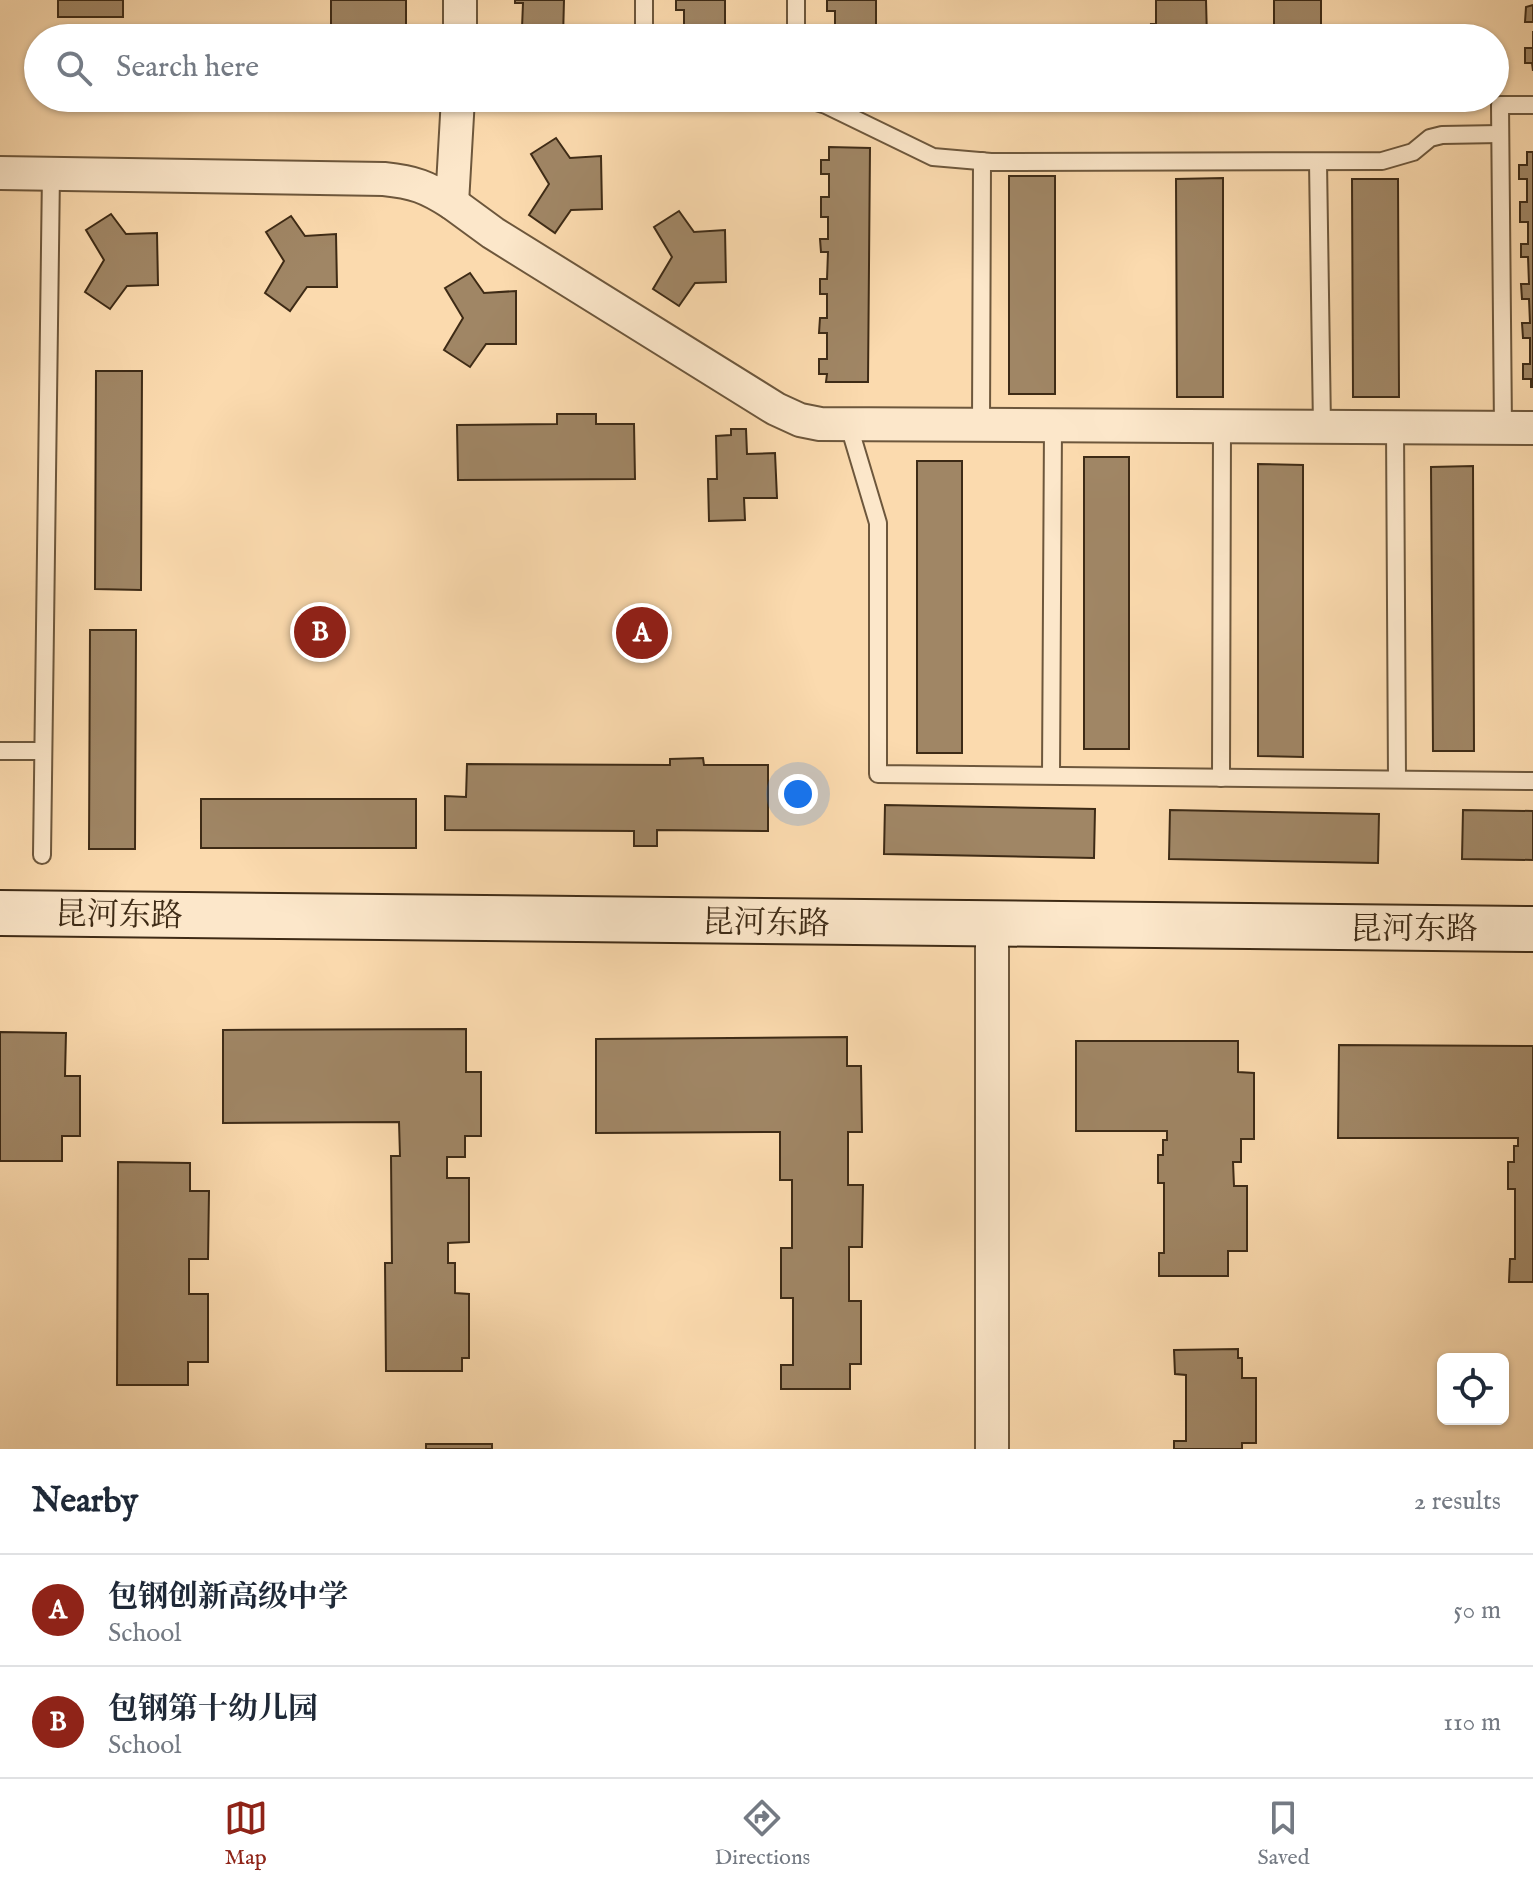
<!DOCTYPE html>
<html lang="en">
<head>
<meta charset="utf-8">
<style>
	body { margin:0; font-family:"IM FELL English","Noto Serif SC",serif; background:#f6f6f7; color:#1f2937 }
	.controls { position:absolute; right:24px; bottom:24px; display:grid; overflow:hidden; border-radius:12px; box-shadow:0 2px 6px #0004 }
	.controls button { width:72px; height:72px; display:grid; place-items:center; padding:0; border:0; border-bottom:2px solid #e0e1e3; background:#fff; color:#1f2937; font:40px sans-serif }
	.you { position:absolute; left:798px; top:794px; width:28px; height:28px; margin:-20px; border:6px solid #fff; border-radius:50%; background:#1a73e8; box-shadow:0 0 0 12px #1a73e833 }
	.badge { display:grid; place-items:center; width:52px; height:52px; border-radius:50%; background:#8f2418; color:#fff; font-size:26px; font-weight:700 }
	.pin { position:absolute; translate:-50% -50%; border:4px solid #fff; box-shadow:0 2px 8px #0006 }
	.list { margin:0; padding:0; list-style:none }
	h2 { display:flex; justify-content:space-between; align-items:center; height:104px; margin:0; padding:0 32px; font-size:34px }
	h2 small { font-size:26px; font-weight:400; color:#747a83 }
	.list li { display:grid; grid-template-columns:52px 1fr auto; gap:24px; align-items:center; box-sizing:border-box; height:112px; padding:0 32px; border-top:2px solid #e0e1e3 }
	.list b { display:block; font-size:30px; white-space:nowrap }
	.list p { margin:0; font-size:26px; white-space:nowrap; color:#747a83 }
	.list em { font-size:26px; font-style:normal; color:#747a83 }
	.icon { flex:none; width:44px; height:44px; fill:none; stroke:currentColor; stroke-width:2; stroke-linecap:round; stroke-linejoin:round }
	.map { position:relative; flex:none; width:1533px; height:1449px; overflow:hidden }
	.search { position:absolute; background:#fff; box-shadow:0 2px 6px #0004; left:24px; right:24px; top:24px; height:88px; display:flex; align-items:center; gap:20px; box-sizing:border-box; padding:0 28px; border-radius:44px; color:#747a83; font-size:30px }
	.sheet { height:328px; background:#fff }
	nav { display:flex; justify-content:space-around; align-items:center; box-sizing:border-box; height:112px; border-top:2px solid #e0e1e3; background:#fff; font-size:22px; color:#747a83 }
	nav a { display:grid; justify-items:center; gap:4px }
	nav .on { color:#8f2418 }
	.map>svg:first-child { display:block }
	.building { fill:#a08665; stroke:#3e2b16; stroke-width:2 }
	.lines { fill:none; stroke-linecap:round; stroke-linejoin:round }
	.lane-casing { stroke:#6d573c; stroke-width:20 }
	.street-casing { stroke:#6d573c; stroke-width:36 }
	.secondary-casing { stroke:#3e2b16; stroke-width:48 }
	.lane { stroke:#fce7ca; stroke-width:16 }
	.street { stroke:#fce7ca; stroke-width:32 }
	.secondary { stroke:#fce7ca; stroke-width:44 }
	.labels { text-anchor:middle; stroke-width:7; stroke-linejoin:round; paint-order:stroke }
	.street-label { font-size:32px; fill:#3e2b16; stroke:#fce7ca }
</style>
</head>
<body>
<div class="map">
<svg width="1533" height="1449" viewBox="0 0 1533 1449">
	<rect width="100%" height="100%" fill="#fbdaae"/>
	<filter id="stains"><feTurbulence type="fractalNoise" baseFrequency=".0025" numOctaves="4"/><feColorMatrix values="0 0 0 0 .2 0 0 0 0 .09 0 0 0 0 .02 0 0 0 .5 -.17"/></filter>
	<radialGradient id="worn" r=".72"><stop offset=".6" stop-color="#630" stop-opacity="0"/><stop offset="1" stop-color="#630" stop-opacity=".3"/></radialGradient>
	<g class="building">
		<rect x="58" y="0" width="65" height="17"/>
		<polygon points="331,0 406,0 406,35 331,38"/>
		<polygon points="515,0 564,0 563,38 515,38 515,28 522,28 523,3 515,3"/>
		<polygon points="676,0 725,0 725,38 676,38 676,36 684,36 684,10 676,10"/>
		<polygon points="827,0 876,0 876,38 827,38 835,37 835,11 827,11"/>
		<polygon points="1156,0 1206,0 1207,38 1152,37 1151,24 1156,24"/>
		<polygon points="1274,0 1321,0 1321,38 1268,38 1268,28 1274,28"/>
		<polygon points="1533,5 1533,22 1525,22 1526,7"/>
		<polygon points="1533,31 1533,71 1532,63 1525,63 1525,48 1533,48"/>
		<polygon points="556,138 570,158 601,156 602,209 571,210 555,233 529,215 549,184 531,154"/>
		<polygon points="829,147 870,148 868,382 826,382 827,374 819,374 819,359 827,359 827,333 819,333 820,318 827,318 827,294 820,294 820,279 827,279 828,252 821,252 820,239 828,239 828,217 821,217 821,197 829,197 829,174 821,174 821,160 829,160"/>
		<polygon points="1527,152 1533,152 1533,387 1531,387 1531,379 1523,379 1523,364 1530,364 1530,338 1523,338 1522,323 1530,323 1529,299 1522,299 1521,284 1529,284 1528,257 1521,257 1521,244 1528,244 1528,222 1520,222 1520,202 1527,202 1527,179 1519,179 1519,165 1527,165"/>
		<rect x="1009" y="176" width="46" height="218"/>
		<polygon points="1223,178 1223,397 1177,397 1176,179"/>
		<polygon points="1352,179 1398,179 1399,397 1353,397"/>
		<polygon points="679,211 694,232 725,230 726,282 695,283 679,306 653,289 672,257 654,227"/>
		<polygon points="111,214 126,234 157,233 158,285 127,286 110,309 85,292 104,260 86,230"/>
		<polygon points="291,216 305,236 336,234 337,287 307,287 290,311 265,293 284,261 266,232"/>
		<polygon points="470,273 484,293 516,291 516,344 486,344 470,367 444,350 463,318 445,288"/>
		<polygon points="96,371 142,371 141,590 95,589"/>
		<polygon points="557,414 596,414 596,424 634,424 635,479 458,480 457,425 557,424"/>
		<polygon points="731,429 746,429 747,454 775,453 777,498 744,498 745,520 709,521 708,479 717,479 716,436 731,435"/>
		<rect x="1084" y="457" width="45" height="292"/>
		<rect x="917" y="461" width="45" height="292"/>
		<polygon points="1258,464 1303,465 1303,757 1258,756"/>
		<polygon points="1473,466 1474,751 1433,751 1431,467"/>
		<polygon points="90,630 136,630 135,849 89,849"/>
		<polygon points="703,758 704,765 768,765 768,831 657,830 657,846 634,846 634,831 445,830 445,796 466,797 467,764 670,765 670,759"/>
		<rect x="201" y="799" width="215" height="49"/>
		<polygon points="885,805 1095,809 1094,858 884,854"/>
		<polygon points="1170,810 1379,814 1378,863 1169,859"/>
		<polygon points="1463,810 1533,811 1533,860 1462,859"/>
		<polygon points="466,1029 466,1072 481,1072 481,1136 465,1136 465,1157 447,1157 447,1178 469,1178 469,1242 448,1243 448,1263 455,1263 455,1293 469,1294 469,1358 462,1358 462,1371 386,1371 385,1263 392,1263 391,1156 400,1156 399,1122 223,1123 223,1030"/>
		<polygon points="0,1032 66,1033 65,1076 80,1076 80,1136 62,1136 62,1161 0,1161"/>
		<polygon points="847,1037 847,1066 861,1066 862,1132 848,1132 848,1185 863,1185 862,1247 849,1247 849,1301 861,1301 861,1364 850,1364 850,1389 781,1389 781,1365 793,1365 793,1298 781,1298 781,1248 792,1248 792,1180 780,1180 780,1132 596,1133 596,1039"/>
		<polygon points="1076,1041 1238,1041 1238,1072 1254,1073 1254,1139 1241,1139 1241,1162 1233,1162 1234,1186 1247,1186 1247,1251 1228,1251 1228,1276 1159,1276 1159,1253 1164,1253 1164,1183 1158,1183 1158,1155 1163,1155 1163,1140 1167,1140 1167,1131 1076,1131"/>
		<polygon points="1339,1045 1533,1046 1533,1282 1509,1282 1510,1259 1515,1259 1515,1189 1508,1189 1508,1162 1514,1162 1514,1146 1518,1146 1518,1138 1338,1138"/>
		<polygon points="118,1162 190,1163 190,1191 209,1191 208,1259 189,1259 189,1294 208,1294 208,1362 188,1362 188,1385 117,1385"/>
		<polygon points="1238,1349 1238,1358 1242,1358 1242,1378 1256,1378 1256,1443 1242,1443 1242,1449 1174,1449 1174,1441 1186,1441 1186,1375 1175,1374 1174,1350"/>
		<rect x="426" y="1444" width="66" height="5"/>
	</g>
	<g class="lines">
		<defs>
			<g id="lane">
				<polyline points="644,0 644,38"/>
				<polyline points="796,0 796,38"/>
				<polyline points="803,98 826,105 933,157 991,162 1382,161 1413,152 1430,138 1442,135 1500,134"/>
				<polyline points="458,99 632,98"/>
				<polyline points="1318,162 1322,427"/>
				<polyline points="849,426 878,523 878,774 1533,781"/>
				<polyline points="981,426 982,161"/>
				<polyline points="1395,427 1397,779"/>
				<polyline points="1503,428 1500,105 1533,105"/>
				<polyline points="0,751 43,751"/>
				<polyline points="1051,775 1053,427"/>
				<polyline points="1221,778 1222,427"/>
				<polyline points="42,855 51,173"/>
			</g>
			<g id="street">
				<polyline points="460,38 460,0"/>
				<path d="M0,173L384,179C414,182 427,187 452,203L458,98"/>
				<polyline points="452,203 493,233 776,409 800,420 820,424 1533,428"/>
				<polyline points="992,925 992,1449"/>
			</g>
			<polyline id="secondary" points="0,913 1533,929"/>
		</defs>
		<use href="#lane" class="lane-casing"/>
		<use href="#street" class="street-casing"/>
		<use href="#secondary" class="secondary-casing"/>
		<use href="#lane" class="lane"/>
		<use href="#street" class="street"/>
		<use href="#secondary" class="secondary"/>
	</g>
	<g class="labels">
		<g class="street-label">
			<text transform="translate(119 914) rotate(1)" y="11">昆河东路</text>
			<text transform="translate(766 922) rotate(1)" y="11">昆河东路</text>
			<text x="1414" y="939">昆河东路</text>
		</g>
	</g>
	<rect width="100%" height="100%" filter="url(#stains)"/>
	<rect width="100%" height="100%" fill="url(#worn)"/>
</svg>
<div class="controls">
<button><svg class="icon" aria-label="locate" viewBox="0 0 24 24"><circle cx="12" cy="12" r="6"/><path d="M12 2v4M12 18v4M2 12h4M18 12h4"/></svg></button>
</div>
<div class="you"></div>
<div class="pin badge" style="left:642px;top:633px">A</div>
<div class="pin badge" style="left:320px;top:632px">B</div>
<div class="search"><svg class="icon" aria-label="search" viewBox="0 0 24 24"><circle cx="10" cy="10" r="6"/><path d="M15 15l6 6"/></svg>Search here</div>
</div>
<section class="sheet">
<h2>Nearby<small>2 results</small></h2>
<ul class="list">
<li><span class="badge">A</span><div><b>包钢创新高级中学</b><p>School</p></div><em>50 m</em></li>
<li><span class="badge">B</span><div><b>包钢第十幼儿园</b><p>School</p></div><em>110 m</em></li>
</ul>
</section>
<nav>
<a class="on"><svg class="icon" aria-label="map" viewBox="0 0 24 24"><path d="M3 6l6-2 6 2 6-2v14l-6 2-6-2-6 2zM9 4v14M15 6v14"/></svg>Map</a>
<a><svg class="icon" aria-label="directions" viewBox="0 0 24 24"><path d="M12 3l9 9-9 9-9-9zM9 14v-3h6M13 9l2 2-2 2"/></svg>Directions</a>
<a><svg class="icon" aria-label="saved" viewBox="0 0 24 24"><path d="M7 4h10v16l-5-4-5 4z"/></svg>Saved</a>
</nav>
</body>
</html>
